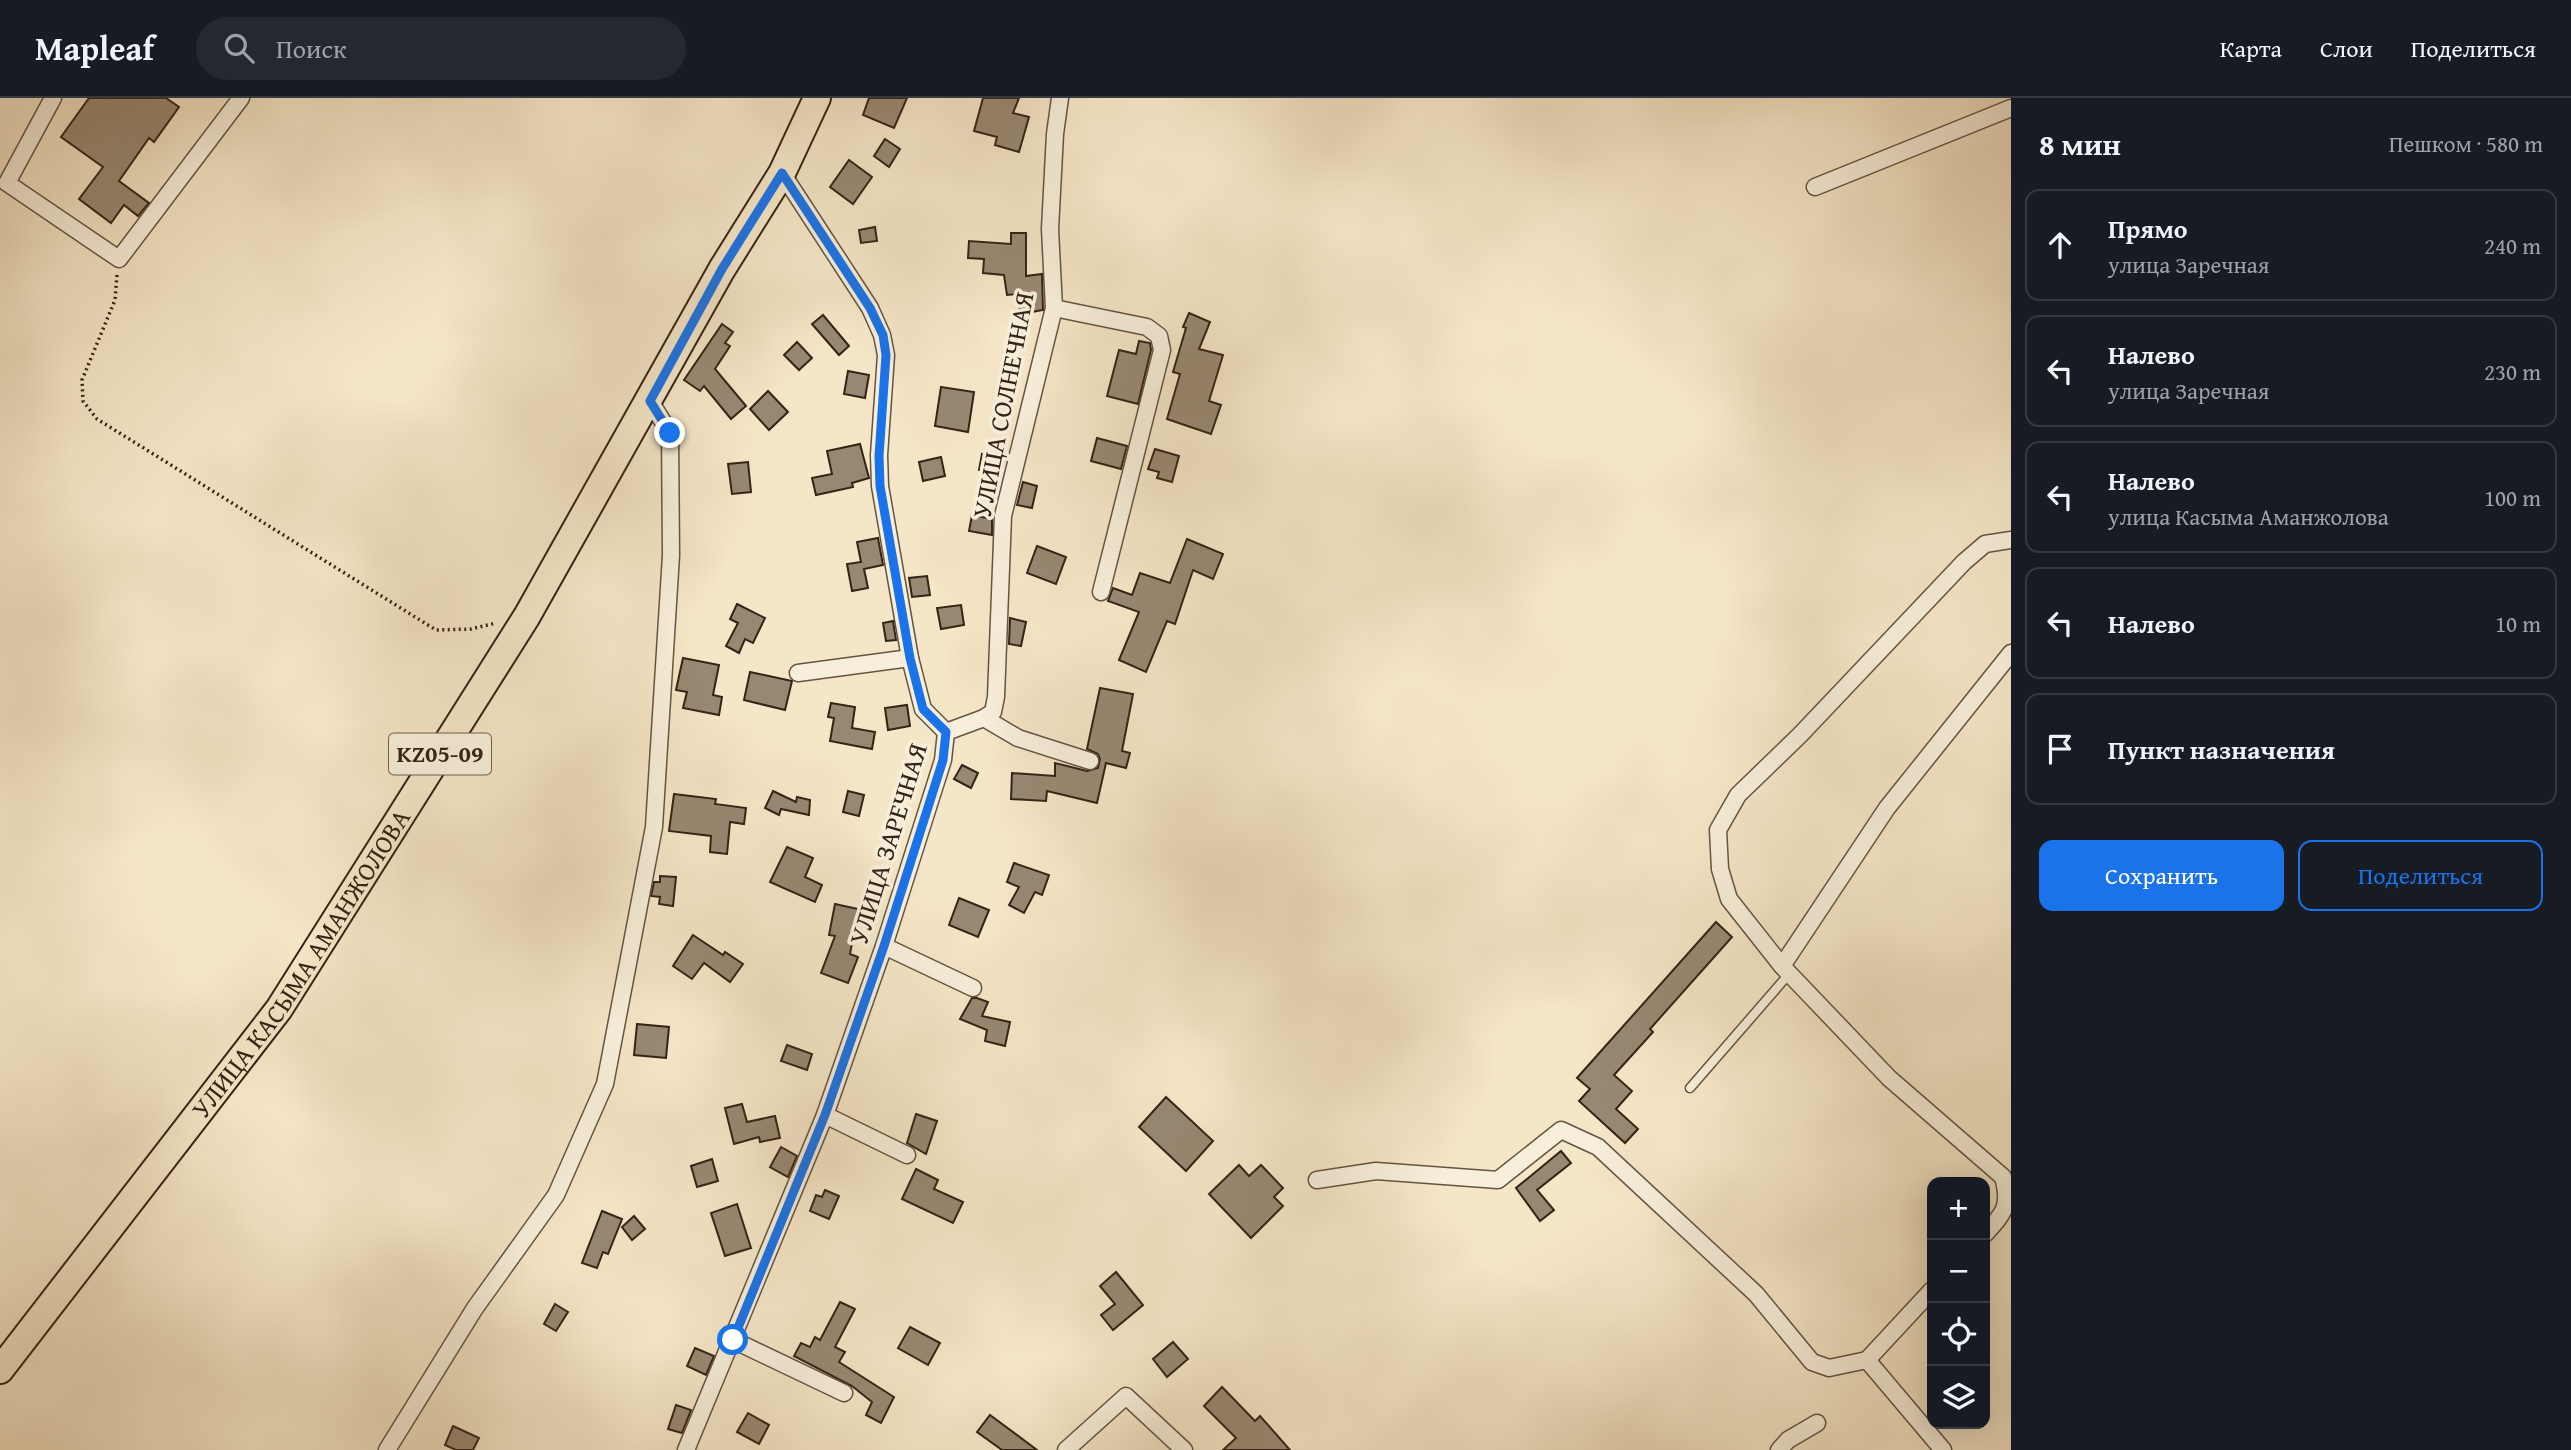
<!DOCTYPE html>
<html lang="ru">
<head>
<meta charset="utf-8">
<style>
	body { margin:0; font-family:"Gentium Book Plus",serif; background:#242831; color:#f1f3f6 }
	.controls { position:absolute; right:21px; bottom:21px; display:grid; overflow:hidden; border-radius:14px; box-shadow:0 7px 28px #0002 }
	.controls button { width:63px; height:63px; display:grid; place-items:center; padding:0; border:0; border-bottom:2px solid #363941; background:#171b24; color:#f1f3f6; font:35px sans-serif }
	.stop { position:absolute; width:21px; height:21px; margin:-16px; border:5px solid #1a73e8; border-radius:50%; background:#fff }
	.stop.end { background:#1a73e8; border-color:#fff; box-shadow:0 2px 7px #0008 }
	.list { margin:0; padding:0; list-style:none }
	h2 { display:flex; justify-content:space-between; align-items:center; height:91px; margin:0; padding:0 28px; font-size:30px }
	h2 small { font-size:23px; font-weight:400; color:#9ea1a6 }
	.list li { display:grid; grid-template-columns:46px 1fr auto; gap:21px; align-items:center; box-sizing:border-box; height:112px; margin:0 14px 14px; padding:0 14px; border:2px solid #363941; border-radius:14px }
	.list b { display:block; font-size:26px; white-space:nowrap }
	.list p { margin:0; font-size:23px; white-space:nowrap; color:#9ea1a6 }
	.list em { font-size:23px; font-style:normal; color:#9ea1a6 }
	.actions { display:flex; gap:14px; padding:21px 28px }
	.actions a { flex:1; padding:16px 0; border:2px solid #1a73e8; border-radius:14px; text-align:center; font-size:24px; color:#1a73e8 }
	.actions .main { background:#1a73e8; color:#fff }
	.icon { flex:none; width:38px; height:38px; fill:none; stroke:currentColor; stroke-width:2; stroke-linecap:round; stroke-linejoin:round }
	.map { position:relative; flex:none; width:2011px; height:1352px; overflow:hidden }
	header { display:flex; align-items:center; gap:42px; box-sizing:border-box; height:98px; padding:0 35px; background:#171b24; border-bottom:2px solid #363941 }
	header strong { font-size:33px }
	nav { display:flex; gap:38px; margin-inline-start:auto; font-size:24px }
	.search { width:490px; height:63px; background:#242831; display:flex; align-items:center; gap:18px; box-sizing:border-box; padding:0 24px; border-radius:38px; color:#9ea1a6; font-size:26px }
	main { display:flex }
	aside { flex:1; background:#171b24 }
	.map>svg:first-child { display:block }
	.building { fill:#988872; stroke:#342316; stroke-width:2 }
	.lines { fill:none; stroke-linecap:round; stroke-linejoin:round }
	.service-casing { stroke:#645442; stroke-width:11 }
	.minor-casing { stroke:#645442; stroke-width:19 }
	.primary-casing { stroke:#342316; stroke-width:30 }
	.path { stroke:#342316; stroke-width:3.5; stroke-dasharray:2 3.5; stroke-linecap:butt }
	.service { stroke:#f8efdb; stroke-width:8 }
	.minor { stroke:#f8efdb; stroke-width:16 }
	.primary { stroke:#f5e6c7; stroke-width:26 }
	.route { stroke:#1a73e8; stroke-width:9 }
	.labels { text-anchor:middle; stroke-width:7; stroke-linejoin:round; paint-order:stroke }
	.shield { fill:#f8efdb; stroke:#6f6051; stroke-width:2 }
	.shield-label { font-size:24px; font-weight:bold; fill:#342316 }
	.street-label { font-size:26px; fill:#342316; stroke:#f8efdb }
</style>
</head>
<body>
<header>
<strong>Mapleaf</strong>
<div class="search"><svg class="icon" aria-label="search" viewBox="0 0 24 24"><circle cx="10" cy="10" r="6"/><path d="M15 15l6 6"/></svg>Поиск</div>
<nav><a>Карта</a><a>Слои</a><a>Поделиться</a></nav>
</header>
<main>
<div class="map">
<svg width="2011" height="1352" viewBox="0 0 2011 1352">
	<rect width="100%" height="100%" fill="#f5e6c7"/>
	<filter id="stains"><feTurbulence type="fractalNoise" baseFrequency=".00286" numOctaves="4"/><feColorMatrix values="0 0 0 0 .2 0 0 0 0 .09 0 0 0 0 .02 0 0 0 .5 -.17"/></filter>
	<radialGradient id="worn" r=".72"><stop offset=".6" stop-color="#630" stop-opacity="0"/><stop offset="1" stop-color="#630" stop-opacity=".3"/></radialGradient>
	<g class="building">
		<polygon points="89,0 166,0 179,9 154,44 149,40 119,83 149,105 138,118 124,107 111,125 79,101 103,69 61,39"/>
		<polygon points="869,0 907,0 894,30 863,17"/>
		<polygon points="983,0 1019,0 1013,15 1029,19 1019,54 995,47 997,39 974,33"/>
		<polygon points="885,41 900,51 889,69 874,58"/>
		<polygon points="849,62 872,79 853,106 830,89"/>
		<polygon points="875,129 877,143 861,145 859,132"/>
		<polygon points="1011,135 1026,135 1026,178 1042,176 1043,212 1021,216 1017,196 1007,197 1004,177 983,175 984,161 968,160 969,143 1011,146"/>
		<polygon points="1189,215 1210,224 1199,251 1223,257 1209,303 1221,307 1211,336 1167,321 1180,276 1173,274 1186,230 1183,229"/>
		<polygon points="823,217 849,248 839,257 812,226"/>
		<polygon points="722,226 733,234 725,245 730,248 715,271 746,308 731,321 704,288 700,293 684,282"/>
		<polygon points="1139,243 1150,245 1151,252 1138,306 1107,298 1119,252 1136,256"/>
		<polygon points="797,244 812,260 799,272 784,257"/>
		<polygon points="848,273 869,277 865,300 844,296"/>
		<polygon points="941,289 974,294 968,334 935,328"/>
		<polygon points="768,293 788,314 769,332 750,311"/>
		<polygon points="1097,340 1127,348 1121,371 1091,363"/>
		<polygon points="860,346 869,380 852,385 853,389 816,397 812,380 832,376 827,353"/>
		<polygon points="1155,351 1179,358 1172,384 1157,380 1159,374 1148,371"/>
		<polygon points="982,356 1004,361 1001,376 979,372"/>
		<polygon points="941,359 945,378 923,383 919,364"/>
		<polygon points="748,364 751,394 732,396 728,366"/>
		<polygon points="1023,384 1037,388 1032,410 1017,407"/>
		<polygon points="972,417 992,421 992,437 969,433"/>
		<polygon points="878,440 883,467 864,471 868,490 852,493 847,466 861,464 857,444"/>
		<polygon points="1187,441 1223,456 1213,481 1193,472 1175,526 1167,523 1146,574 1119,562 1139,514 1108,503 1113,490 1132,497 1140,475 1170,485"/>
		<polygon points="1037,448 1066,459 1056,486 1027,475"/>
		<polygon points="927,478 930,497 912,499 909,480"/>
		<polygon points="737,506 765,520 753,545 745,541 739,555 726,548 738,525 730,521"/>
		<polygon points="961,507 964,527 941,531 937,510"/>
		<polygon points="1010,520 1026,524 1021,548 1009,546"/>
		<polygon points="893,523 896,542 886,543 883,525"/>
		<polygon points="683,560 719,567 713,597 722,599 719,617 683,610 687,594 676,592"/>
		<polygon points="750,574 792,583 785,612 744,602"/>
		<polygon points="1100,590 1133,596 1122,653 1130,655 1126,670 1106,665 1097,705 1047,693 1046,703 1011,701 1012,675 1055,678 1055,665 1087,673 1098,670 1100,661 1098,656 1087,651"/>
		<polygon points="831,605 855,609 852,630 875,634 872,651 830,643 834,620 828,619"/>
		<polygon points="907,607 910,628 888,632 885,610"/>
		<polygon points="962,667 978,675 971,690 954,681"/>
		<polygon points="773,693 796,704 797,699 810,702 809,717 781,711 779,717 765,710"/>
		<polygon points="848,693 864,697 859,718 843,714"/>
		<polygon points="674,696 716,701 715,706 746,710 744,726 730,724 727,756 710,754 711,738 669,733"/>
		<polygon points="787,749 813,760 805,779 822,787 815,804 770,784"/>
		<polygon points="1014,765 1049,777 1042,797 1035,794 1024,815 1009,807 1019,789 1007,784"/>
		<polygon points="660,778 676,779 673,808 659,806 660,799 651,798 654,784 660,784"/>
		<polygon points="959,800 989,812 978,839 949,827"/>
		<polygon points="835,806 858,811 850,856 858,859 848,885 821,875 835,838 829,837"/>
		<polygon points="1716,824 1732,839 1650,931 1653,934 1614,977 1632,993 1616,1011 1638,1031 1625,1045 1579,1003 1590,991 1577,980"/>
		<polygon points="693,837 723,857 725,854 743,866 730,884 704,865 692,881 673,868"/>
		<polygon points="972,900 977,900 988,904 982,918 1010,924 1005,948 985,943 987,932 960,921"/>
		<polygon points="637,926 669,929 666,960 634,957"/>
		<polygon points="787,947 812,956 807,972 781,963"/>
		<polygon points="1166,999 1213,1043 1186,1073 1139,1029"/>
		<polygon points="742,1006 747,1024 775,1018 780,1040 760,1044 759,1039 734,1046 725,1010"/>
		<polygon points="916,1016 937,1023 926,1056 907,1045"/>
		<polygon points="781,1049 797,1058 788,1079 770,1069"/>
		<polygon points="1561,1053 1571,1065 1537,1092 1554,1112 1540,1123 1516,1090"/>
		<polygon points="712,1061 718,1083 697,1089 691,1068"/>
		<polygon points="1239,1067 1249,1078 1261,1067 1283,1090 1274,1099 1283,1108 1251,1140 1209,1096"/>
		<polygon points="916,1071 938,1082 934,1091 963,1104 953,1125 902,1101"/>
		<polygon points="825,1092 839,1098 829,1121 810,1113 816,1097 822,1099"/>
		<polygon points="737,1106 751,1150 725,1158 711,1115"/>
		<polygon points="602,1113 622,1121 608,1156 603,1154 597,1170 582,1165"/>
		<polygon points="634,1118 645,1131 632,1142 622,1129"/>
		<polygon points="1116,1174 1143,1207 1113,1232 1101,1217 1115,1206 1100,1188"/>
		<polygon points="840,1204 855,1211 835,1249 845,1254 839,1264 894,1299 881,1325 866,1317 872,1304 852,1288 794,1258 801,1245 810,1249 815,1239 820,1242"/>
		<polygon points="555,1206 568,1214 556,1233 544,1226"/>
		<polygon points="910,1229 940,1245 928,1267 898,1250"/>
		<polygon points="1173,1244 1188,1261 1167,1279 1153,1261"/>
		<polygon points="695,1250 714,1258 706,1277 687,1268"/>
		<polygon points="1222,1289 1255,1323 1260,1318 1290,1352 1223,1352 1236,1340 1204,1308"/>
		<polygon points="676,1307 691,1312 682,1335 668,1331"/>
		<polygon points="748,1315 769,1327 759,1346 737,1334"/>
		<polygon points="990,1317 1037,1352 1002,1352 977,1334"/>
		<polygon points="453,1328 479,1340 473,1352 456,1352 445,1347"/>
	</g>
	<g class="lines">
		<defs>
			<polyline id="service" points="1690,990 1789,876"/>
			<g id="minor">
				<polyline points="53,0 7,85 119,161 241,0"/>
				<polyline points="1815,89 2011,10"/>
				<polyline points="1054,210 1147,229 1159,238 1162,252 1101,494"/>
				<polyline points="798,575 910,560"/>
				<polyline points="984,620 1018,640 1090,663"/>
				<polyline points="946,634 984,620 993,614 996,599 1003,418 1054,210 1050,131 1055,36 1060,0"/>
				<polyline points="884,848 973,890"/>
				<polyline points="1782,868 1887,710 2011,555"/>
				<polyline points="825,1017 907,1057"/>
				<polyline points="1317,1082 1376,1073 1498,1082 1561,1032 1598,1049 1756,1196 1812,1264 1829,1270 1867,1262 1943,1352"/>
				<path d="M1985,1136C2004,1115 2011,1108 2003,1079L1889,980L1782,868L1729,801L1720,771L1718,732L1738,697L1800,637L1964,464L1985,446L2011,442"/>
				<polyline points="733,1242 844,1295"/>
				<polyline points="1867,1262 1932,1192"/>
				<polyline points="387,1352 475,1210 556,1097 605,986 654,729 671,457 670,335 650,303"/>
				<polyline points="686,1352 825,1017 884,848 943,662 946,634 923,611 910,560 880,388 879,357 886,257 882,237 870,210 782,75"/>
				<polyline points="1066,1352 1126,1298 1184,1352"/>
				<polyline points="1779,1352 1788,1342 1817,1325"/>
			</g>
			<g id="primary">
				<path id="s1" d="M0,1272L279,911L527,518L722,171L782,75L817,0"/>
			</g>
		</defs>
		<use href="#service" class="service-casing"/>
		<use href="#minor" class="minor-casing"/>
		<use href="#primary" class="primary-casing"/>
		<polyline class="path" points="117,177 115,202 82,282 83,303 97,321 436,532 471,531 496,525"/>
		<use href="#service" class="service"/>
		<use href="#minor" class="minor"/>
		<use href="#primary" class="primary"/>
	</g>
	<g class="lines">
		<polyline class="route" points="670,335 650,303 722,171 782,75 870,210 883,237 886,257 879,358 880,388 910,560 923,611 946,634 943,662 884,848 825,1017 733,1242"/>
	</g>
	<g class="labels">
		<rect class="shield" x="389" y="635.5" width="102" height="41" rx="5"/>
		<g class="shield-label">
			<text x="440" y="664">KZ05-09</text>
		</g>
		<g class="street-label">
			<text transform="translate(1003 307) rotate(-79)" y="9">УЛИЦА СОЛНЕЧНАЯ</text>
			<text transform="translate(888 746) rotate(-73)" y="9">УЛИЦА ЗАРЕЧНАЯ</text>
			<text dy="9" stroke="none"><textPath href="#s1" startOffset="506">УЛИЦА КАСЫМА АМАНЖОЛОВА</textPath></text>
		</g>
	</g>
	<rect width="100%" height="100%" filter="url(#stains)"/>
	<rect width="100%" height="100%" fill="url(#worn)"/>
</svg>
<div class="controls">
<button>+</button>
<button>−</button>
<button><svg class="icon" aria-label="locate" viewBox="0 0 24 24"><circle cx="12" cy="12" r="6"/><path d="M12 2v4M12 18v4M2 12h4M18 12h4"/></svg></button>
<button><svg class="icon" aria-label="layers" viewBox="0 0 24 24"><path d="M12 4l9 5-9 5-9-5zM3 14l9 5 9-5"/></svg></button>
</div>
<div class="stop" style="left:733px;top:1242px"></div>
<div class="stop end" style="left:670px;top:335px"></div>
</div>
<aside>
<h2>8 мин<small>Пешком · 580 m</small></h2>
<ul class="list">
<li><svg class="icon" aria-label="ahead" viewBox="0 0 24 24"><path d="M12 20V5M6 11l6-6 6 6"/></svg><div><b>Прямо</b><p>улица Заречная</p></div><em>240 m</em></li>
<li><svg class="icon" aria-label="left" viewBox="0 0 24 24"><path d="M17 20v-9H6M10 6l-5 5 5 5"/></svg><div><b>Налево</b><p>улица Заречная</p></div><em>230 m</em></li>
<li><svg class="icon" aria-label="left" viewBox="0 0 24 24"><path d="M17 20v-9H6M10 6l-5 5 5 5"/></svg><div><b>Налево</b><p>улица Касыма Аманжолова</p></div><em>100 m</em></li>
<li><svg class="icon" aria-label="left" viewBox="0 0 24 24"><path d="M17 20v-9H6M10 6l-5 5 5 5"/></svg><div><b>Налево</b></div><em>10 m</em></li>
<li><svg class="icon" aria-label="arrive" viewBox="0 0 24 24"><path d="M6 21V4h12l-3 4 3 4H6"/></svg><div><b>Пункт назначения</b></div></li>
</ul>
<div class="actions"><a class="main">Сохранить</a><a>Поделиться</a></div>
</aside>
</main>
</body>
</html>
